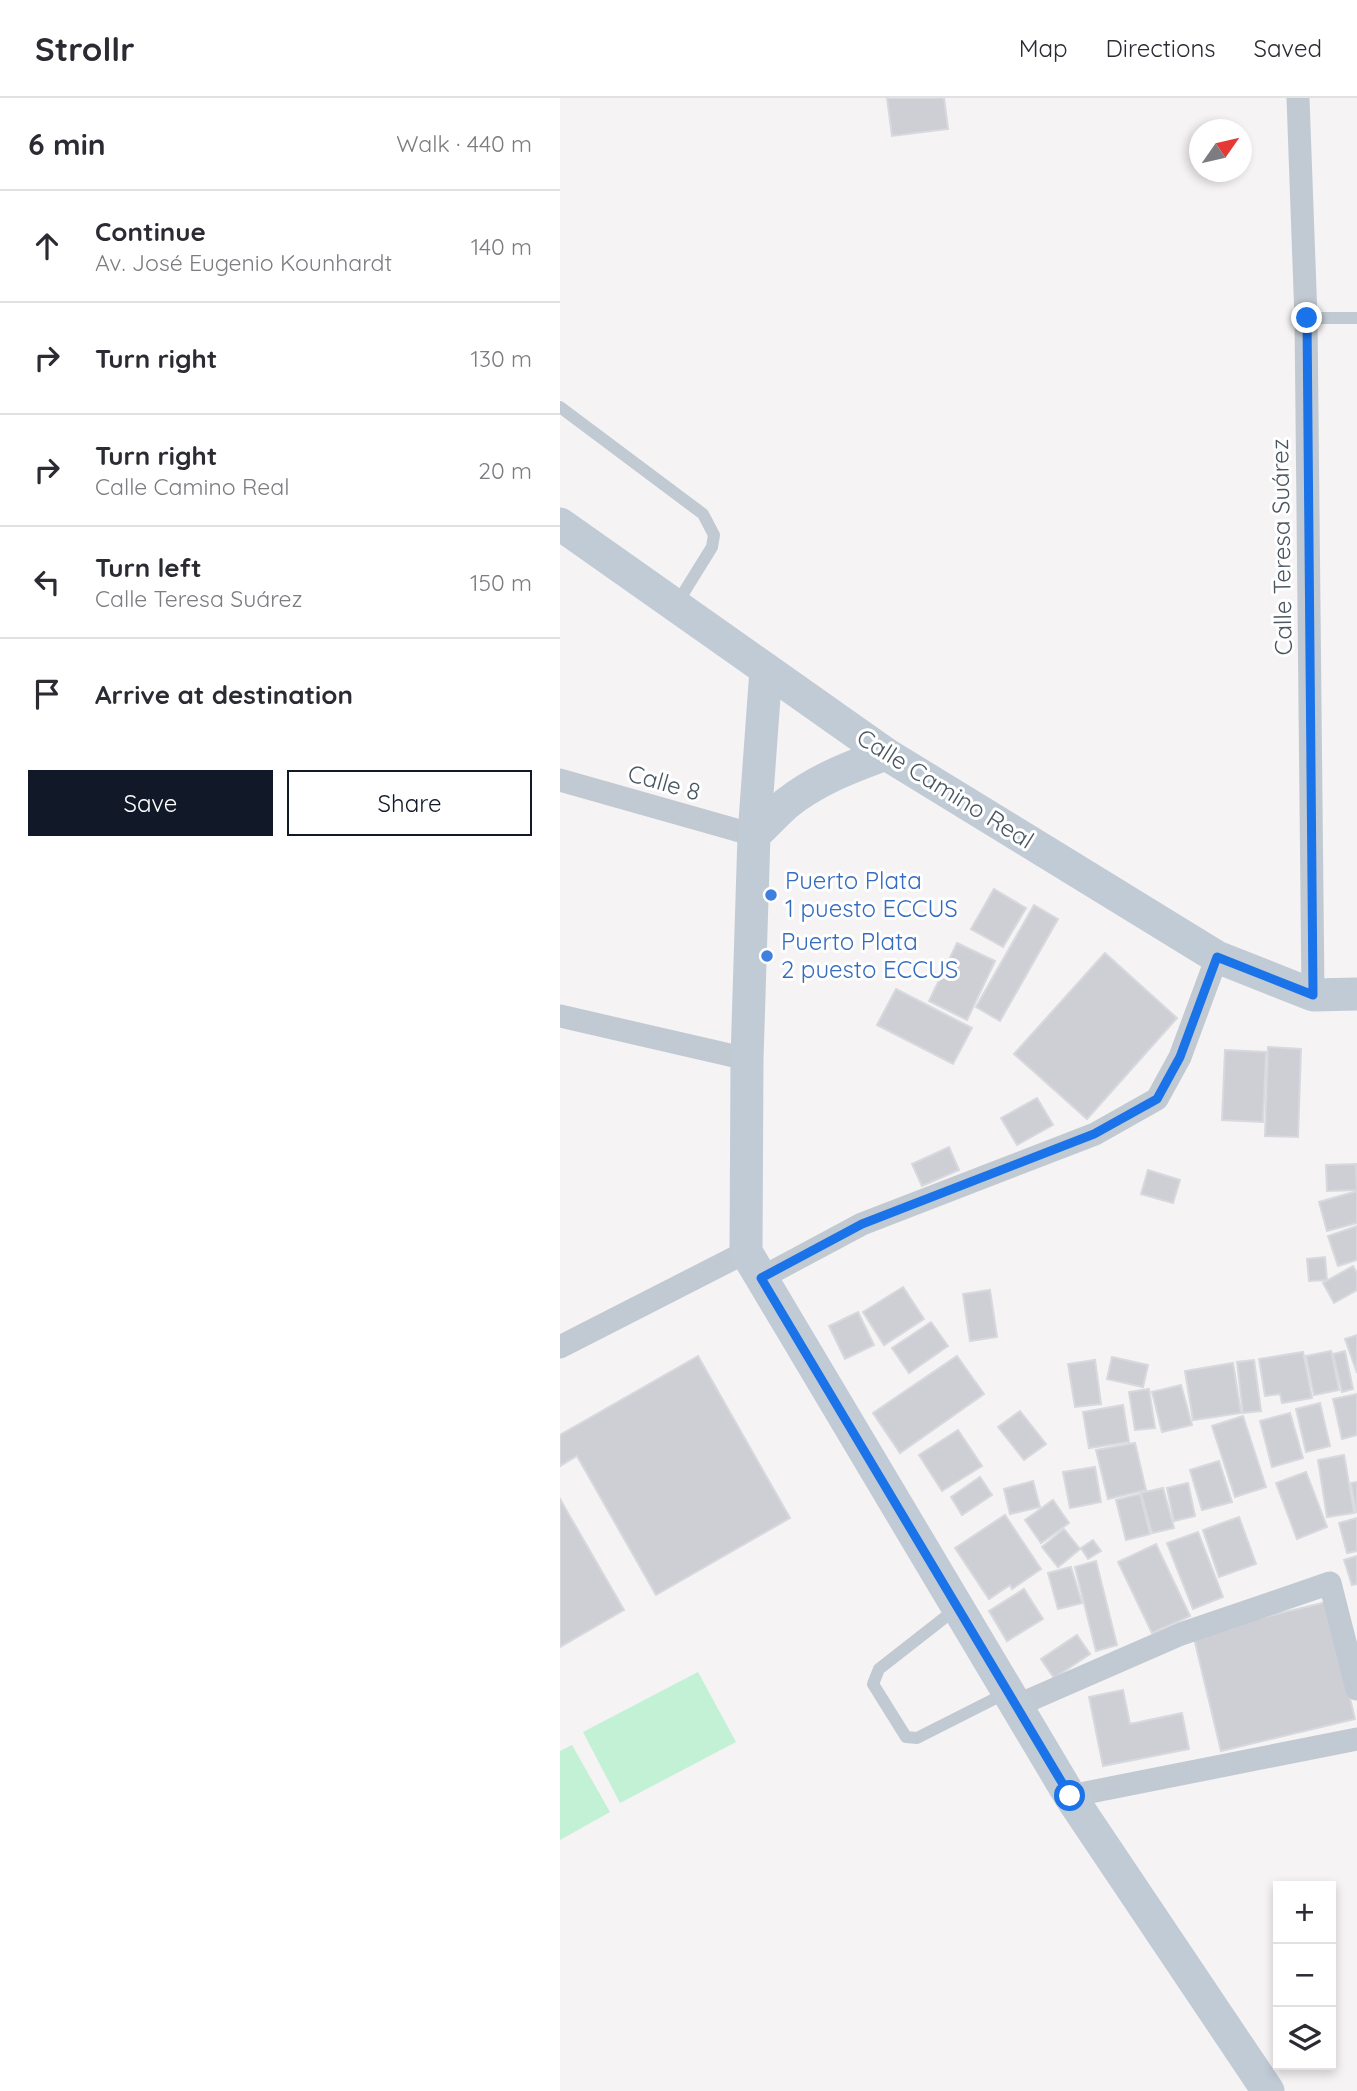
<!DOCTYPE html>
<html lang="en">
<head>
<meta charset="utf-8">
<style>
	body { margin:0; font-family:Quicksand,sans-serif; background:#f2f2f3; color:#2b2b33 }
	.controls { position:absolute; right:21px; bottom:21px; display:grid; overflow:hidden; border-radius:0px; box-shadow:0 4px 10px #0003 }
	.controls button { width:63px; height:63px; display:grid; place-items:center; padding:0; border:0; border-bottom:2px solid #e1e1e2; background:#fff; color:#2b2b33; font:35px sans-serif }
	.compass { position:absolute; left:629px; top:21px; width:63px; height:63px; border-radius:50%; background:#fff; box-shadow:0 4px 10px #0003; rotate:56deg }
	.stop { position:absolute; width:21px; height:21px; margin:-16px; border:5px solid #1a73e8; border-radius:50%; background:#fff }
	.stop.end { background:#1a73e8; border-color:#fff; box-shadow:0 2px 7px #0008 }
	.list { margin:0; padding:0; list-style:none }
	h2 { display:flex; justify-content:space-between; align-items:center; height:91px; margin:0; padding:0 28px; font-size:30px }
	h2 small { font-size:23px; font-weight:400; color:#7c7c81 }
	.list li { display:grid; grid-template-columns:46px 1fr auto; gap:21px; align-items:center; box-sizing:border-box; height:112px; padding:0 28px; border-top:2px solid #e1e1e2 }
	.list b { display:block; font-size:26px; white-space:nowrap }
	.list p { margin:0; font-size:23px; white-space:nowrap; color:#7c7c81 }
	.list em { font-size:23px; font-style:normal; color:#7c7c81 }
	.actions { display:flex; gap:14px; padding:21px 28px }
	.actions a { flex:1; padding:16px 0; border:2px solid #111827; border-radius:0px; text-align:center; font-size:24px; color:#111827 }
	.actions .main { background:#111827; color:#fff }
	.icon { flex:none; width:38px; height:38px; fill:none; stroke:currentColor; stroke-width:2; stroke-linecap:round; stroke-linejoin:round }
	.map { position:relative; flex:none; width:797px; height:1993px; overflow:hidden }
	header { display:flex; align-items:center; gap:42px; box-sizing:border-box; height:98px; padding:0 35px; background:#fff; border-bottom:2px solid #e1e1e2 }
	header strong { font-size:33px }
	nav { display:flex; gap:38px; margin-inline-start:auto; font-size:24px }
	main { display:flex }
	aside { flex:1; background:#fff }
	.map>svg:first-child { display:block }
	.garden { fill:#c3f1d5 }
	.building { fill:#cdcfd5; stroke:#d7d9de; stroke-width:2 }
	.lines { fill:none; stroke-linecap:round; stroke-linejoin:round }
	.lane { stroke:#c1cad2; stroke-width:12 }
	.street { stroke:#c1cad2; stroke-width:23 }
	.secondary { stroke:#c1cbd6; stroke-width:33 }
	.route { stroke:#1a73e8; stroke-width:9 }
	.shop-dot { fill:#3f7fe0; stroke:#fff; stroke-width:2.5 }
	.labels { text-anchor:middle; stroke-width:6; stroke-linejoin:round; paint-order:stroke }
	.street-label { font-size:24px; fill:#4a5661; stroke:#fff }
	.shop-label { font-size:24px; fill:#366cbe; stroke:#fff; text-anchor:start }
</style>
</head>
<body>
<header>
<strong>Strollr</strong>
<nav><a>Map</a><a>Directions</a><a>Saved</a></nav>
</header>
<main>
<aside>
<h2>6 min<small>Walk · 440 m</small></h2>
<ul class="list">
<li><svg class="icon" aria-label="ahead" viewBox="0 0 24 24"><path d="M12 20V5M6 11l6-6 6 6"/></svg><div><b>Continue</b><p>Av. José Eugenio Kounhardt</p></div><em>140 m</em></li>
<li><svg class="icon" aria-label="right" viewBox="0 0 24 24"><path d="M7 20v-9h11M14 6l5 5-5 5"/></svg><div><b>Turn right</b></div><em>130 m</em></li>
<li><svg class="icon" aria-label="right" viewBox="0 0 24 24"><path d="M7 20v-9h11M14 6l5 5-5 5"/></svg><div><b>Turn right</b><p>Calle Camino Real</p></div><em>20 m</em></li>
<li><svg class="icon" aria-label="left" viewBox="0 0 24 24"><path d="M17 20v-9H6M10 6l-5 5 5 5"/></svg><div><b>Turn left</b><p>Calle Teresa Suárez</p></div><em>150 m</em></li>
<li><svg class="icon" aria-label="arrive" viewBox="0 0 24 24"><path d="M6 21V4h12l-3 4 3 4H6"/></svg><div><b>Arrive at destination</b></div></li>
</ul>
<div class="actions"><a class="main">Save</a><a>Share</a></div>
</aside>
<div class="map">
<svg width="797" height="1993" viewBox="0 0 797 1993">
	<rect width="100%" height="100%" fill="#f5f3f3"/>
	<g class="garden">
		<polygon points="138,1574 176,1644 60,1705 23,1634"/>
		<polygon points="12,1647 50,1714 0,1742 0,1653"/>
	</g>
	<g class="building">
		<polygon points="327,0 384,0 388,31 332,38"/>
		<polygon points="434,791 466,810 443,849 411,831"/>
		<polygon points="474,807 498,821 440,923 416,909"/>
		<polygon points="397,845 435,863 407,922 369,903"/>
		<polygon points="545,855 617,920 527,1021 454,956"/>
		<polygon points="336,891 412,930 393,966 317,927"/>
		<polygon points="708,949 741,951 738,1039 705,1038"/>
		<polygon points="665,952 706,954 703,1024 662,1022"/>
		<polygon points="477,1000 493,1027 457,1047 441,1020"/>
		<polygon points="389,1049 399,1072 362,1088 352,1066"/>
		<polygon points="796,1066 797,1092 767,1093 766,1067"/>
		<polygon points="588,1072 620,1082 613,1105 581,1096"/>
		<polygon points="797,1093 797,1125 767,1133 759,1104"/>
		<polygon points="797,1128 797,1162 778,1168 768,1138"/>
		<polygon points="765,1159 767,1182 749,1183 747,1161"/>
		<polygon points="793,1168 797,1175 797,1192 774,1205 763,1185"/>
		<polygon points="343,1189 364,1221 324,1247 303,1214"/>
		<polygon points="430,1192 437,1239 410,1243 403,1196"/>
		<polygon points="298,1214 314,1247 285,1261 269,1228"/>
		<polygon points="371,1224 388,1248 349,1275 332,1250"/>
		<polygon points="797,1237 797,1275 785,1241"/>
		<polygon points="771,1253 779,1292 754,1297 746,1258"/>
		<polygon points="785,1253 793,1291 782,1294 773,1256"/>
		<polygon points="743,1254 752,1300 722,1305 720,1296 705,1298 699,1261"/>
		<polygon points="138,1258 230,1420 96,1497 17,1358 0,1368 0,1337"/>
		<polygon points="397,1258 424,1296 340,1355 313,1315"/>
		<polygon points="552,1259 588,1267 583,1289 547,1281"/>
		<polygon points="535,1262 541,1306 515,1309 508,1266"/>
		<polygon points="694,1262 701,1313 683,1315 677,1264"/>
		<polygon points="673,1265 681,1315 633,1322 625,1273"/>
		<polygon points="621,1287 632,1327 602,1334 592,1294"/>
		<polygon points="589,1291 595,1330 575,1332 569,1294"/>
		<polygon points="797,1296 797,1337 782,1341 773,1301"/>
		<polygon points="760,1305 770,1348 746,1354 736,1311"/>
		<polygon points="563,1307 569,1344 529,1350 523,1314"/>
		<polygon points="460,1313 486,1346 464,1362 438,1329"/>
		<polygon points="730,1315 743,1360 712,1369 700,1323"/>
		<polygon points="683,1318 706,1389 675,1399 652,1328"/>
		<polygon points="398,1332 422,1368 382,1393 359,1357"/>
		<polygon points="575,1345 586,1392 548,1401 536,1352"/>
		<polygon points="784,1357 794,1415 767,1419 758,1362"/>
		<polygon points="659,1363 672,1404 642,1412 630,1372"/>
		<polygon points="535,1369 541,1404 510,1410 503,1374"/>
		<polygon points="746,1374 767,1429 737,1441 716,1385"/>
		<polygon points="420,1379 432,1397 402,1417 391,1399"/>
		<polygon points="473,1383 480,1409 450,1416 444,1391"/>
		<polygon points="797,1384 797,1413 796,1414 791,1385"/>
		<polygon points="628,1385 635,1418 614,1423 607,1390"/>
		<polygon points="603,1390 614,1430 592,1435 581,1395"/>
		<polygon points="580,1396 590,1436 566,1442 556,1402"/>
		<polygon points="0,1401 64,1512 0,1549"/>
		<polygon points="493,1402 509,1425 481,1445 465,1422"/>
		<polygon points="445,1417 481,1471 452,1491 450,1487 429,1501 395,1450"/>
		<polygon points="679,1419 696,1466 659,1479 643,1432"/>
		<polygon points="797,1420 797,1453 787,1455 779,1425"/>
		<polygon points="504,1431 520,1451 498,1469 482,1449"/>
		<polygon points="638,1434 663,1499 633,1511 607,1445"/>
		<polygon points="533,1442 541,1453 528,1461 521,1450"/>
		<polygon points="596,1446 630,1518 592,1535 558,1464"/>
		<polygon points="797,1458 797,1486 792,1487 784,1462"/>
		<polygon points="536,1463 557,1547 536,1553 515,1469"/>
		<polygon points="511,1469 522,1505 498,1511 488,1475"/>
		<polygon points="464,1491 483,1521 447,1543 429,1513"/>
		<polygon points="767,1504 795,1621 661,1653 633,1536"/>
		<polygon points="517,1537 530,1556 494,1580 481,1561"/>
		<polygon points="563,1592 570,1626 622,1615 629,1651 543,1668 529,1599"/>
	</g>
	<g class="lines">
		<g class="lane">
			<polyline points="746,220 797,220"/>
			<polyline points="0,309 143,416 154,437 152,449 116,507"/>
			<polyline points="397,1510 319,1571 313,1586 346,1639 357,1640 448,1594"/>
		</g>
		<g class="street">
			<polyline points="738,0 746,220 753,897"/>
			<polyline points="0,682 194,737"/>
			<polyline points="0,918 187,961"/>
			<polyline points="201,1180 302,1126 535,1036 597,1001 620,959 657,859"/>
			<polyline points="0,1249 186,1154"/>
			<polyline points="456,1608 621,1536 770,1485 797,1591"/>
			<polyline points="510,1698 797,1641"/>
		</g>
		<g class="secondary">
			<polyline points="0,426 326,656 657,859 753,897 797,896"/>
			<polyline points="206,572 194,737 187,961 186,1154 510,1698 708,1993"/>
			<path d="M194,737C205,727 215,716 226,706C256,682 290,669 326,656"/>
		</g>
	</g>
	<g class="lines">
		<polyline class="route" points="510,1698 201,1180 302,1126 534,1036 597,1001 620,959 657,859 753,897 747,220"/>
	</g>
	<g class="shop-dot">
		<circle cx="211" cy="797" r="7"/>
		<circle cx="207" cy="858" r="7"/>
	</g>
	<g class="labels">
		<g class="street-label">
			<text transform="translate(722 449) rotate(-91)" y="8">Calle Teresa Suárez</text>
			<text transform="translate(104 685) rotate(16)" y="8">Calle 8</text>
			<text transform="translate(385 691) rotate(32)" y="8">Calle Camino Real</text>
		</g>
		<g class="shop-label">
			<text x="225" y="791">Puerto Plata<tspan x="225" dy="28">1 puesto ECCUS</tspan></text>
			<text x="221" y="852">Puerto Plata<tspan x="221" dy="28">2 puesto ECCUS</tspan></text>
		</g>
	</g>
</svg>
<div class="controls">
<button>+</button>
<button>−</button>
<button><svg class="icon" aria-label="layers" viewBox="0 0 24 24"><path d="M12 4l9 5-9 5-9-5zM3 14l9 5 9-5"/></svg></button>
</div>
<svg class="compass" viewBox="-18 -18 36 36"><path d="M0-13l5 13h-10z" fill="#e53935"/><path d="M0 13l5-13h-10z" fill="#7c7c81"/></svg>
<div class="stop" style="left:510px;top:1698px"></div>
<div class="stop end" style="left:747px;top:220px"></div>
</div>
</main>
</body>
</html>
